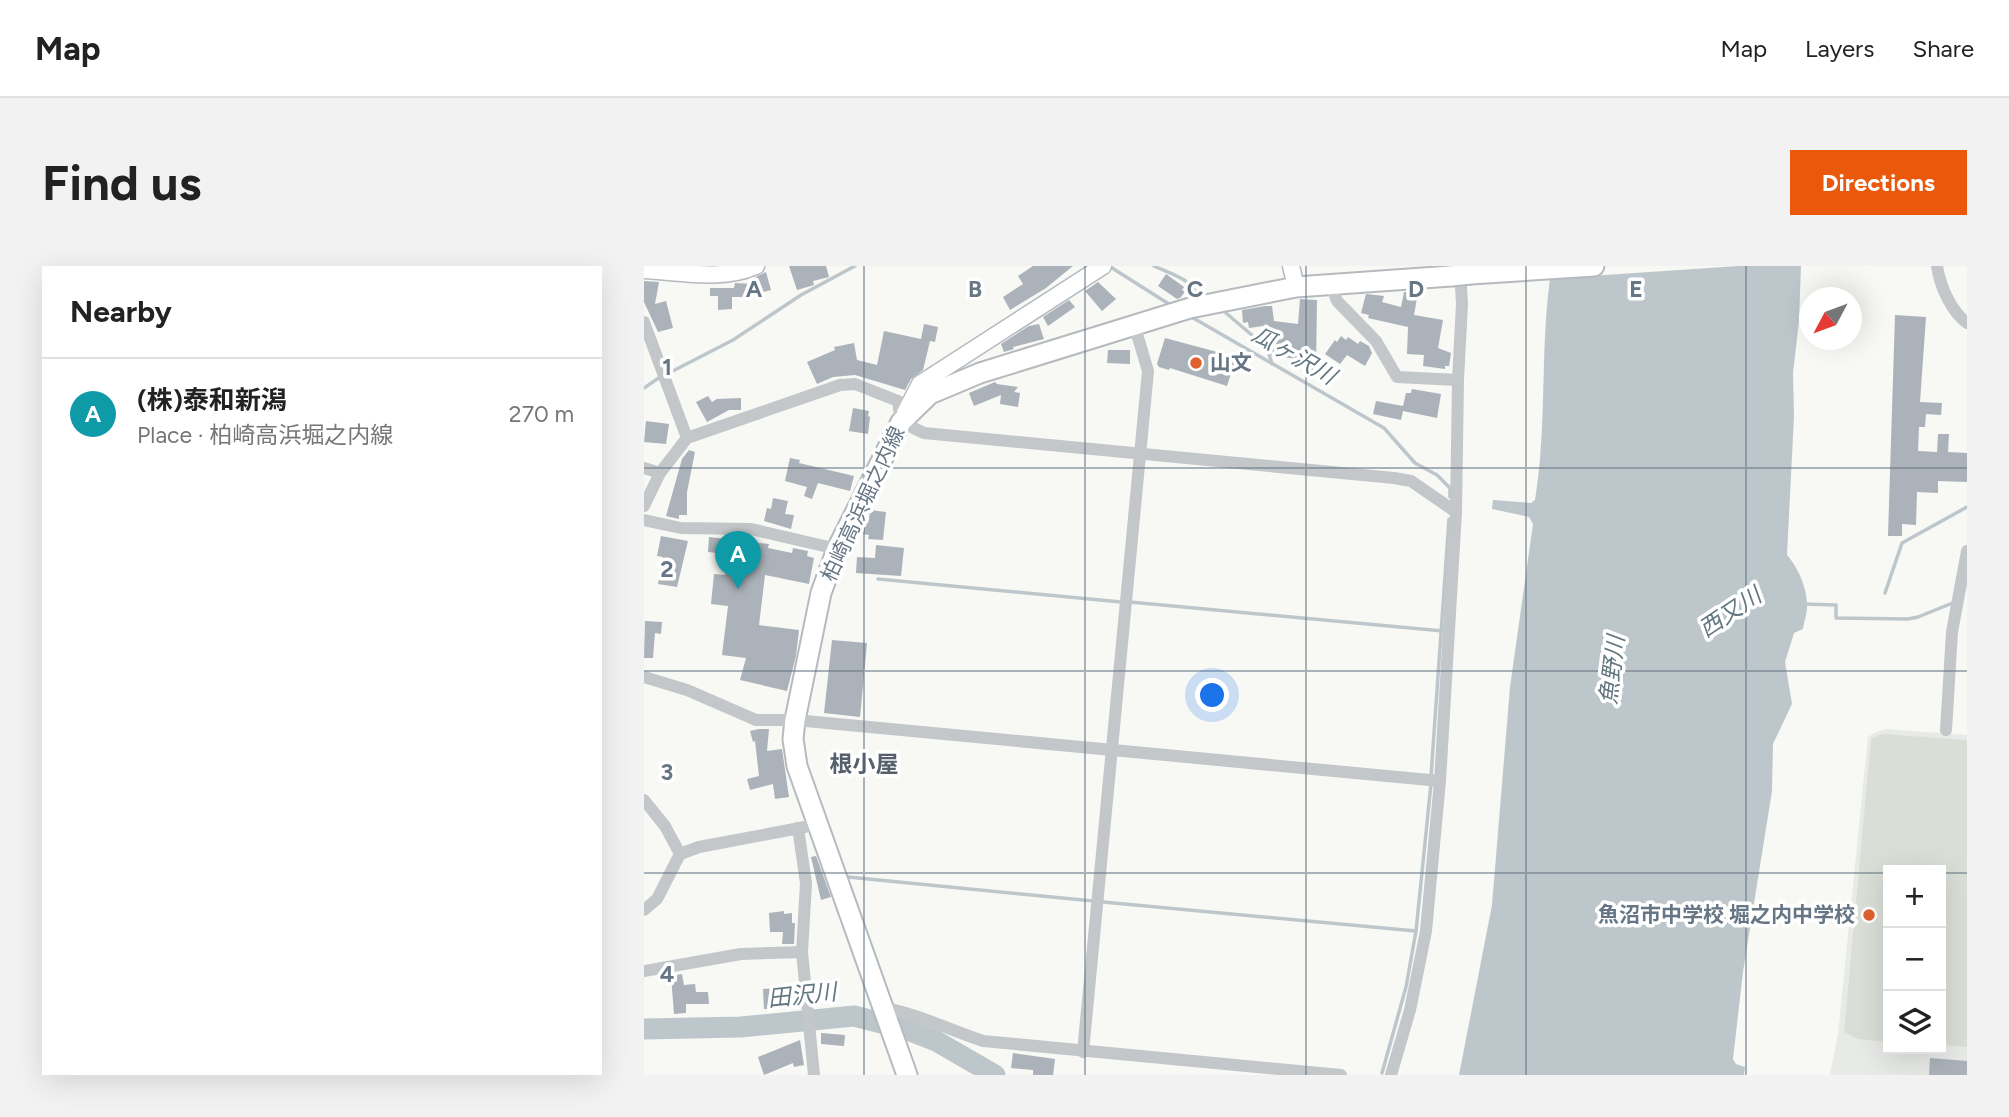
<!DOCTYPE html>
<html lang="en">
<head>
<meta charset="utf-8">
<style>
	body { margin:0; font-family:Figtree,"Noto Sans JP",sans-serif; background:#f2f2f2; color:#222 }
	.controls { position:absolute; right:21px; bottom:21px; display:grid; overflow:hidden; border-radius:0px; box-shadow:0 7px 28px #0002 }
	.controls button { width:63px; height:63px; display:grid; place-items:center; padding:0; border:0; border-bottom:2px solid #e0e0e0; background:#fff; color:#222; font:35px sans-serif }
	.compass { position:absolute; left:1155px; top:21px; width:63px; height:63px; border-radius:50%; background:#fff; box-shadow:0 7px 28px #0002; rotate:229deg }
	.you { position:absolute; left:569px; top:430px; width:24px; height:24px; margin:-18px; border:5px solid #fff; border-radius:50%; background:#1a73e8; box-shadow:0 0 0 10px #1a73e833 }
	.badge { display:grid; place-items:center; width:46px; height:46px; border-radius:50%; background:#ea580c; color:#fff; font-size:23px; font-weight:700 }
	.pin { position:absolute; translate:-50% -58px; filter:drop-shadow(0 2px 4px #0008) }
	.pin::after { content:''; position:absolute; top:37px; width:24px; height:21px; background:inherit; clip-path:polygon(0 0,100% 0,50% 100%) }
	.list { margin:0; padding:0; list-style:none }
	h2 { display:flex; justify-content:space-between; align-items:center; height:91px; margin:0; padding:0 28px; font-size:30px }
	h2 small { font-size:23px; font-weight:400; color:#767676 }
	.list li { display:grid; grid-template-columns:46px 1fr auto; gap:21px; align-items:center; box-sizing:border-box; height:112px; padding:0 28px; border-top:2px solid #e0e0e0 }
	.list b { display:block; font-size:26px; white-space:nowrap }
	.list p { margin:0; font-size:23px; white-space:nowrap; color:#767676 }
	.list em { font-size:23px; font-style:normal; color:#767676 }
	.icon { flex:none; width:38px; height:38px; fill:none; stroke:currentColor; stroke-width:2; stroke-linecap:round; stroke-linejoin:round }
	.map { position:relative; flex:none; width:1323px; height:809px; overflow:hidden; border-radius:0px }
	header { display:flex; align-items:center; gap:42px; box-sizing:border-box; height:98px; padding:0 35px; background:#fff; border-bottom:2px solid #e0e0e0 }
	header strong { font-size:33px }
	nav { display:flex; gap:38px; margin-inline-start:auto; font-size:24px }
	.intro { display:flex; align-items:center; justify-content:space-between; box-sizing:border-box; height:168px; padding:0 42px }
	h1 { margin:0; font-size:49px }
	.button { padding:18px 32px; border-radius:0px; background:#ea580c; color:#fff; font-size:24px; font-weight:700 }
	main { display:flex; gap:42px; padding:0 42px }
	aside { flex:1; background:#fff; border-radius:0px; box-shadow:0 7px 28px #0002 }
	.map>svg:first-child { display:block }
	.built { fill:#e8eae8; fill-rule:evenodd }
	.green { fill:#d9dfd6 }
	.water { fill:#bdc7cb }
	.pier { fill:#f8f8f5 }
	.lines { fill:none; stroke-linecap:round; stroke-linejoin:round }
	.stream { stroke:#bdc7cb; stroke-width:3.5 }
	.river { stroke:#bdc7cb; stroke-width:21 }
	.building { fill:#abb2b9 }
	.secondary-casing { stroke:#b5babf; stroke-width:19 }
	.primary-casing { stroke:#b6babe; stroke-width:23 }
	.street { stroke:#c3c7ca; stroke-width:12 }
	.secondary { stroke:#fff; stroke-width:16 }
	.primary { stroke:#fff; stroke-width:19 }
	.primary-bridge-casing { stroke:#b6babe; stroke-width:23; stroke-linecap:butt }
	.primary-bridge { stroke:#fff; stroke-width:19 }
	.grid { fill:none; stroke:#677685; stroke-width:2; stroke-opacity:0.55 }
	.poi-dot { fill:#e0612d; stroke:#fff; stroke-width:2.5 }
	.labels { text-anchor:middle; stroke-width:7; stroke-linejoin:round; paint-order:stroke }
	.poi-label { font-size:21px; font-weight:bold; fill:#677685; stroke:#fff; text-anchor:start }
	.street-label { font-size:21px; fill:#677685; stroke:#fff }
	.water-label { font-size:23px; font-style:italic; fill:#637781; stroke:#fff }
	.neighbourhood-label { font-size:23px; font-weight:bold; fill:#55606b; stroke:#fff }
	.grid-label { font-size:23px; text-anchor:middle; font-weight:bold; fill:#677685; stroke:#fff; stroke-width:7; stroke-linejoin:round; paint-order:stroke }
</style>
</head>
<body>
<header>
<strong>Map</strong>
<nav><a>Map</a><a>Layers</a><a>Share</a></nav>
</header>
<div class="intro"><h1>Find us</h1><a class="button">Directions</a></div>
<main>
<aside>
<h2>Nearby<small></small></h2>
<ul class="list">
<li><span class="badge" style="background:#0f9aa8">A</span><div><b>(株)泰和新潟</b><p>Place · 柏崎高浜堀之内線</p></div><em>270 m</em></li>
</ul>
</aside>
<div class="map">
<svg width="1323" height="809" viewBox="0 0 1323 809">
	<rect width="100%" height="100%" fill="#f8f8f5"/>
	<path class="built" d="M1242,463L1323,469V809H1186L1194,768L1224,471L1232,466ZM1244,604H1297V783H1244Z"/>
	<polygon class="green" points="1238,468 1323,474 1323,781 1297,779 1297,604 1244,604 1244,776 1213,773 1200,766 1227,473"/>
	<path class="water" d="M908,0H1157L1155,55L1149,107L1150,150L1143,289C1154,301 1164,324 1163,341C1163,348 1160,356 1159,363L1150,367L1141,396L1148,438L1129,478L1128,525L1099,706L1089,793L1092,798L1101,801L1100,809H815L848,639L866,421L889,258L885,251L848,243L849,234L887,237L891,234C904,156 895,77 908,0Z"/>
	<polygon class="pier" points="905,0 1094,0 902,13"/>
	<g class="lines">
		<g class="stream">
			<polyline points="465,0 528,40"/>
			<path d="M510,0C527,8 546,12 554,30"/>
			<polyline points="582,47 623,82 628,98"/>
			<polyline points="544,49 740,162 771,197 793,209 806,222 806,231"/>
			<polyline points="23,108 89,74 157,29 211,0"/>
			<polyline points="0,122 16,111"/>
			<polyline points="234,313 477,336"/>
			<polyline points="1241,327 1258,277 1323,241"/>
			<polyline points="486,336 799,365"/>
			<polyline points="1159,338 1192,339 1192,352 1264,353 1274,351 1311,336"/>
			<polyline points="787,510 805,253"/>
			<polyline points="204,611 449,635"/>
			<polyline points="459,636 772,665"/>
			<polyline points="738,807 762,721 772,665 787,518"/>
		</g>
		<polyline class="river" points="0,763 97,761 210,750 261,763 292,775 351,809"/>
	</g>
	<g class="building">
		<polygon points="145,0 182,0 185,11 169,15 170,19 153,24"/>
		<polygon points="389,0 429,0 402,22 366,44 359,31 379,18 374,10"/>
		<polygon points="122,6 127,24 100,31 88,31 88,43 74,44 74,30 66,30 66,22 90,22 91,17 109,18 108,13"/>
		<polygon points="522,8 540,21 538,24 541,26 536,32 533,33 514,20"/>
		<polygon points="0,15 15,16 11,38 22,35 29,62 14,66 0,36"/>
		<polygon points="454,16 472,33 458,45 441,25"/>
		<polygon points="760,26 774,26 770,49 799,54 794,82 807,87 805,100 801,100 801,103 779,100 780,89 763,88 764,61 724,52 725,49 717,47 722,28 740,30 738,36 757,41"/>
		<polygon points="656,33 673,34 672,101 667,108 659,102 665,95 627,89 629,74 616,72 619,60 605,62 604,56 599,57 598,44 621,40 628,40 630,55 654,58"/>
		<polygon points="425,34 431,41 404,60 399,51"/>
		<polygon points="1251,49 1282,51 1276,136 1298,137 1297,149 1282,148 1281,161 1275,161 1274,185 1293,186 1294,168 1305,168 1304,186 1323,187 1323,216 1294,215 1294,227 1273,226 1272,259 1258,258 1258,270 1244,270"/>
		<polygon points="280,58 294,61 291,76 286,75 279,104 267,113 261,124 211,109 189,111 173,118 163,96 191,84 190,81 210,77 213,94 233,99 240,65 277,73"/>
		<polygon points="395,58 400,73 369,81 370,83 360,86 357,78 385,60"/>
		<polygon points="697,70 702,74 704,71 714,78 716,75 725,80 728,87 721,100 703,89 696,98 681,88 691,74 693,76"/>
		<polygon points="521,72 577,87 576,90 591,95 583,120 526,102 525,104 515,101 513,98"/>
		<polygon points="464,84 486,84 486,98 463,97"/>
		<polygon points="351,116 353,118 374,121 370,126 376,127 374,141 356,138 357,129 330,140 325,127"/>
		<polygon points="768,123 797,128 793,152 759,145 757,154 729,148 732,135 759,140 762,127 767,127"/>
		<polygon points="64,130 68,136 73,133 97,132 97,144 85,144 63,156 52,136"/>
		<polygon points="209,142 225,145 224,150 226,151 224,168 205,165"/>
		<polygon points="2,155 25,158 22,178 0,176"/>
		<polygon points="45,184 51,186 43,226 43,249 35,249 35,253 22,250 38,193"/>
		<polygon points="146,192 156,194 155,197 210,210 206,225 174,217 168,233 160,230 163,221 141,215"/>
		<polygon points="129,232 144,235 141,248 150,249 147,263 120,255 123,242 127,243"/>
		<polygon points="226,244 242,246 239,274 224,273 225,269 219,268 221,255 225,254"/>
		<polygon points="17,270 44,275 33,321 14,318 19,291 13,290"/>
		<polygon points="65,271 125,278 124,282 148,287 149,282 164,285 163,290 170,292 165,318 121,309 115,359 155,364 152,390 143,425 96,414 102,392 78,389 84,340 67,338 70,308 81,309 83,288 64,286"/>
		<polygon points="232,279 260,282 257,310 212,307 213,291 231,292"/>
		<polygon points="1,355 18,356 17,368 11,367 9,392 0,392"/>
		<polygon points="188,374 223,377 216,451 180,447"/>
		<polygon points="115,463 125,463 123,485 138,483 145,531 131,533 129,518 106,524 103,513 115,510 111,475 109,476 106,465"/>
		<polygon points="172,590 187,631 177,634 167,591"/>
		<polygon points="140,645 140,648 148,647 148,657 151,657 150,678 138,678 139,666 126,666 125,647"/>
		<polygon points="38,708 40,719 51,718 52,726 64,726 65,738 42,738 42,747 30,748 27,710"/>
		<polygon points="150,721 151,742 120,743 119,723"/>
		<polygon points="177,767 201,769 200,780 177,778"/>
		<polygon points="156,774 160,799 150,801 149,797 120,809 114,791"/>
		<polygon points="369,787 411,793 409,809 389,809 389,804 367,802"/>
		<polygon points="1286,792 1323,795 1323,809 1285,809"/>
	</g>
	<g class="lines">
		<defs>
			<g id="secondary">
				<polyline points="647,0 652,21"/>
				<path d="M0,4C37,6 78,15 112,0"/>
				<polyline points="261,147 276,118 459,0"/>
			</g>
			<g id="primary">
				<polyline points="827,8 950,0"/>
				<polyline points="263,809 153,500 149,473 151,454 177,327 193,283 257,156 286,128 336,107 546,42 652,21 807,10"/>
			</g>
		</defs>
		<use href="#secondary" class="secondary-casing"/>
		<use href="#primary" class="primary-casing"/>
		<g class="street">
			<path d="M1293,0C1296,20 1307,45 1323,57"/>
			<polyline points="687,19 693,35 732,75 753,111 814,114"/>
			<polyline points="0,56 43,172"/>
			<polyline points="0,202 16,207"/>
			<polyline points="0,240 16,207 43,172 196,119 211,118 254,135 257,156 280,167 750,212 767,215 812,246"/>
			<polyline points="0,254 37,262 107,263 193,283"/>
			<polyline points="0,411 43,424 112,454 151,454 796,515"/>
			<polyline points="1302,464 1308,366 1323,285"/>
			<polyline points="0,534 21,560 36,588"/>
			<polyline points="154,562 162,617 158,686 170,809"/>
			<polyline points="0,644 13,633 36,588 55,581 161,561"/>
			<polyline points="0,705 97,688 158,686"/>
			<path d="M240,742C274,748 306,764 339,775L697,809"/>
			<polyline points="439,786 504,105 490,58"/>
			<polyline points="747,809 766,744 782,665 796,515 812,246 814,114 818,38 816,3"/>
		</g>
		<use href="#secondary" class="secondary"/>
		<use href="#primary" class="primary"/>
		<defs>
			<polyline id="primary-bridge" points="807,10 827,8"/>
		</defs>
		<use href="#primary-bridge" class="primary-bridge-casing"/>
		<use href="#primary-bridge" class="primary-bridge"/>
	</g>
	<path class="grid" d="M220,0V809M441,0V809M662,0V809M882,0V809M1102,0V809M0,202H1323M0,405H1323M0,607H1244M1297,607H1323"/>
	<g class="poi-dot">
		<circle cx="552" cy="97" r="7"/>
		<circle cx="1225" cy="649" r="7"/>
	</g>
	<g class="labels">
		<g class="poi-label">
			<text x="566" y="104">山文</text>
			<text x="1211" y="656" text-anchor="end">魚沼市中学校 堀之内中学校</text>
		</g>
		<g class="street-label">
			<text transform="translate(219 238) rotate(-65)" y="7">柏崎高浜堀之内線</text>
		</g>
		<g class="water-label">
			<text transform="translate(650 89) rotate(30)" y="8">瓜ヶ沢川</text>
			<text transform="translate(1086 346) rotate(-34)" y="8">西又川</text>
			<text transform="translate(968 404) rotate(-83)" y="8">魚野川</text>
			<text transform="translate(158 729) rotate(-6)" y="8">田沢川</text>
		</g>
		<g class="neighbourhood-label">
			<text x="220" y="506">根小屋</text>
		</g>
	</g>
	<g class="grid-label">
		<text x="110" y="31">A</text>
		<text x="331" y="31">B</text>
		<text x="551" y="31">C</text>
		<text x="772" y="31">D</text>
		<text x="992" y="31">E</text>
		<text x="23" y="109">1</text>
		<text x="23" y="311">2</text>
		<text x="23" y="514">3</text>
		<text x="23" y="716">4</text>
	</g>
</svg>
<div class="controls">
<button>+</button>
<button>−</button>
<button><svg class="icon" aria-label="layers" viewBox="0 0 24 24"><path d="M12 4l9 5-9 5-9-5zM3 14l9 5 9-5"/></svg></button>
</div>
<svg class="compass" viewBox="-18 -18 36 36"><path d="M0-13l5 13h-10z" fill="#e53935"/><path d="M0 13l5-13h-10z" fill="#767676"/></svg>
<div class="you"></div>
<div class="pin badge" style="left:94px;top:323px;background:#0f9aa8">A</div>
</div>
</main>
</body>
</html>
